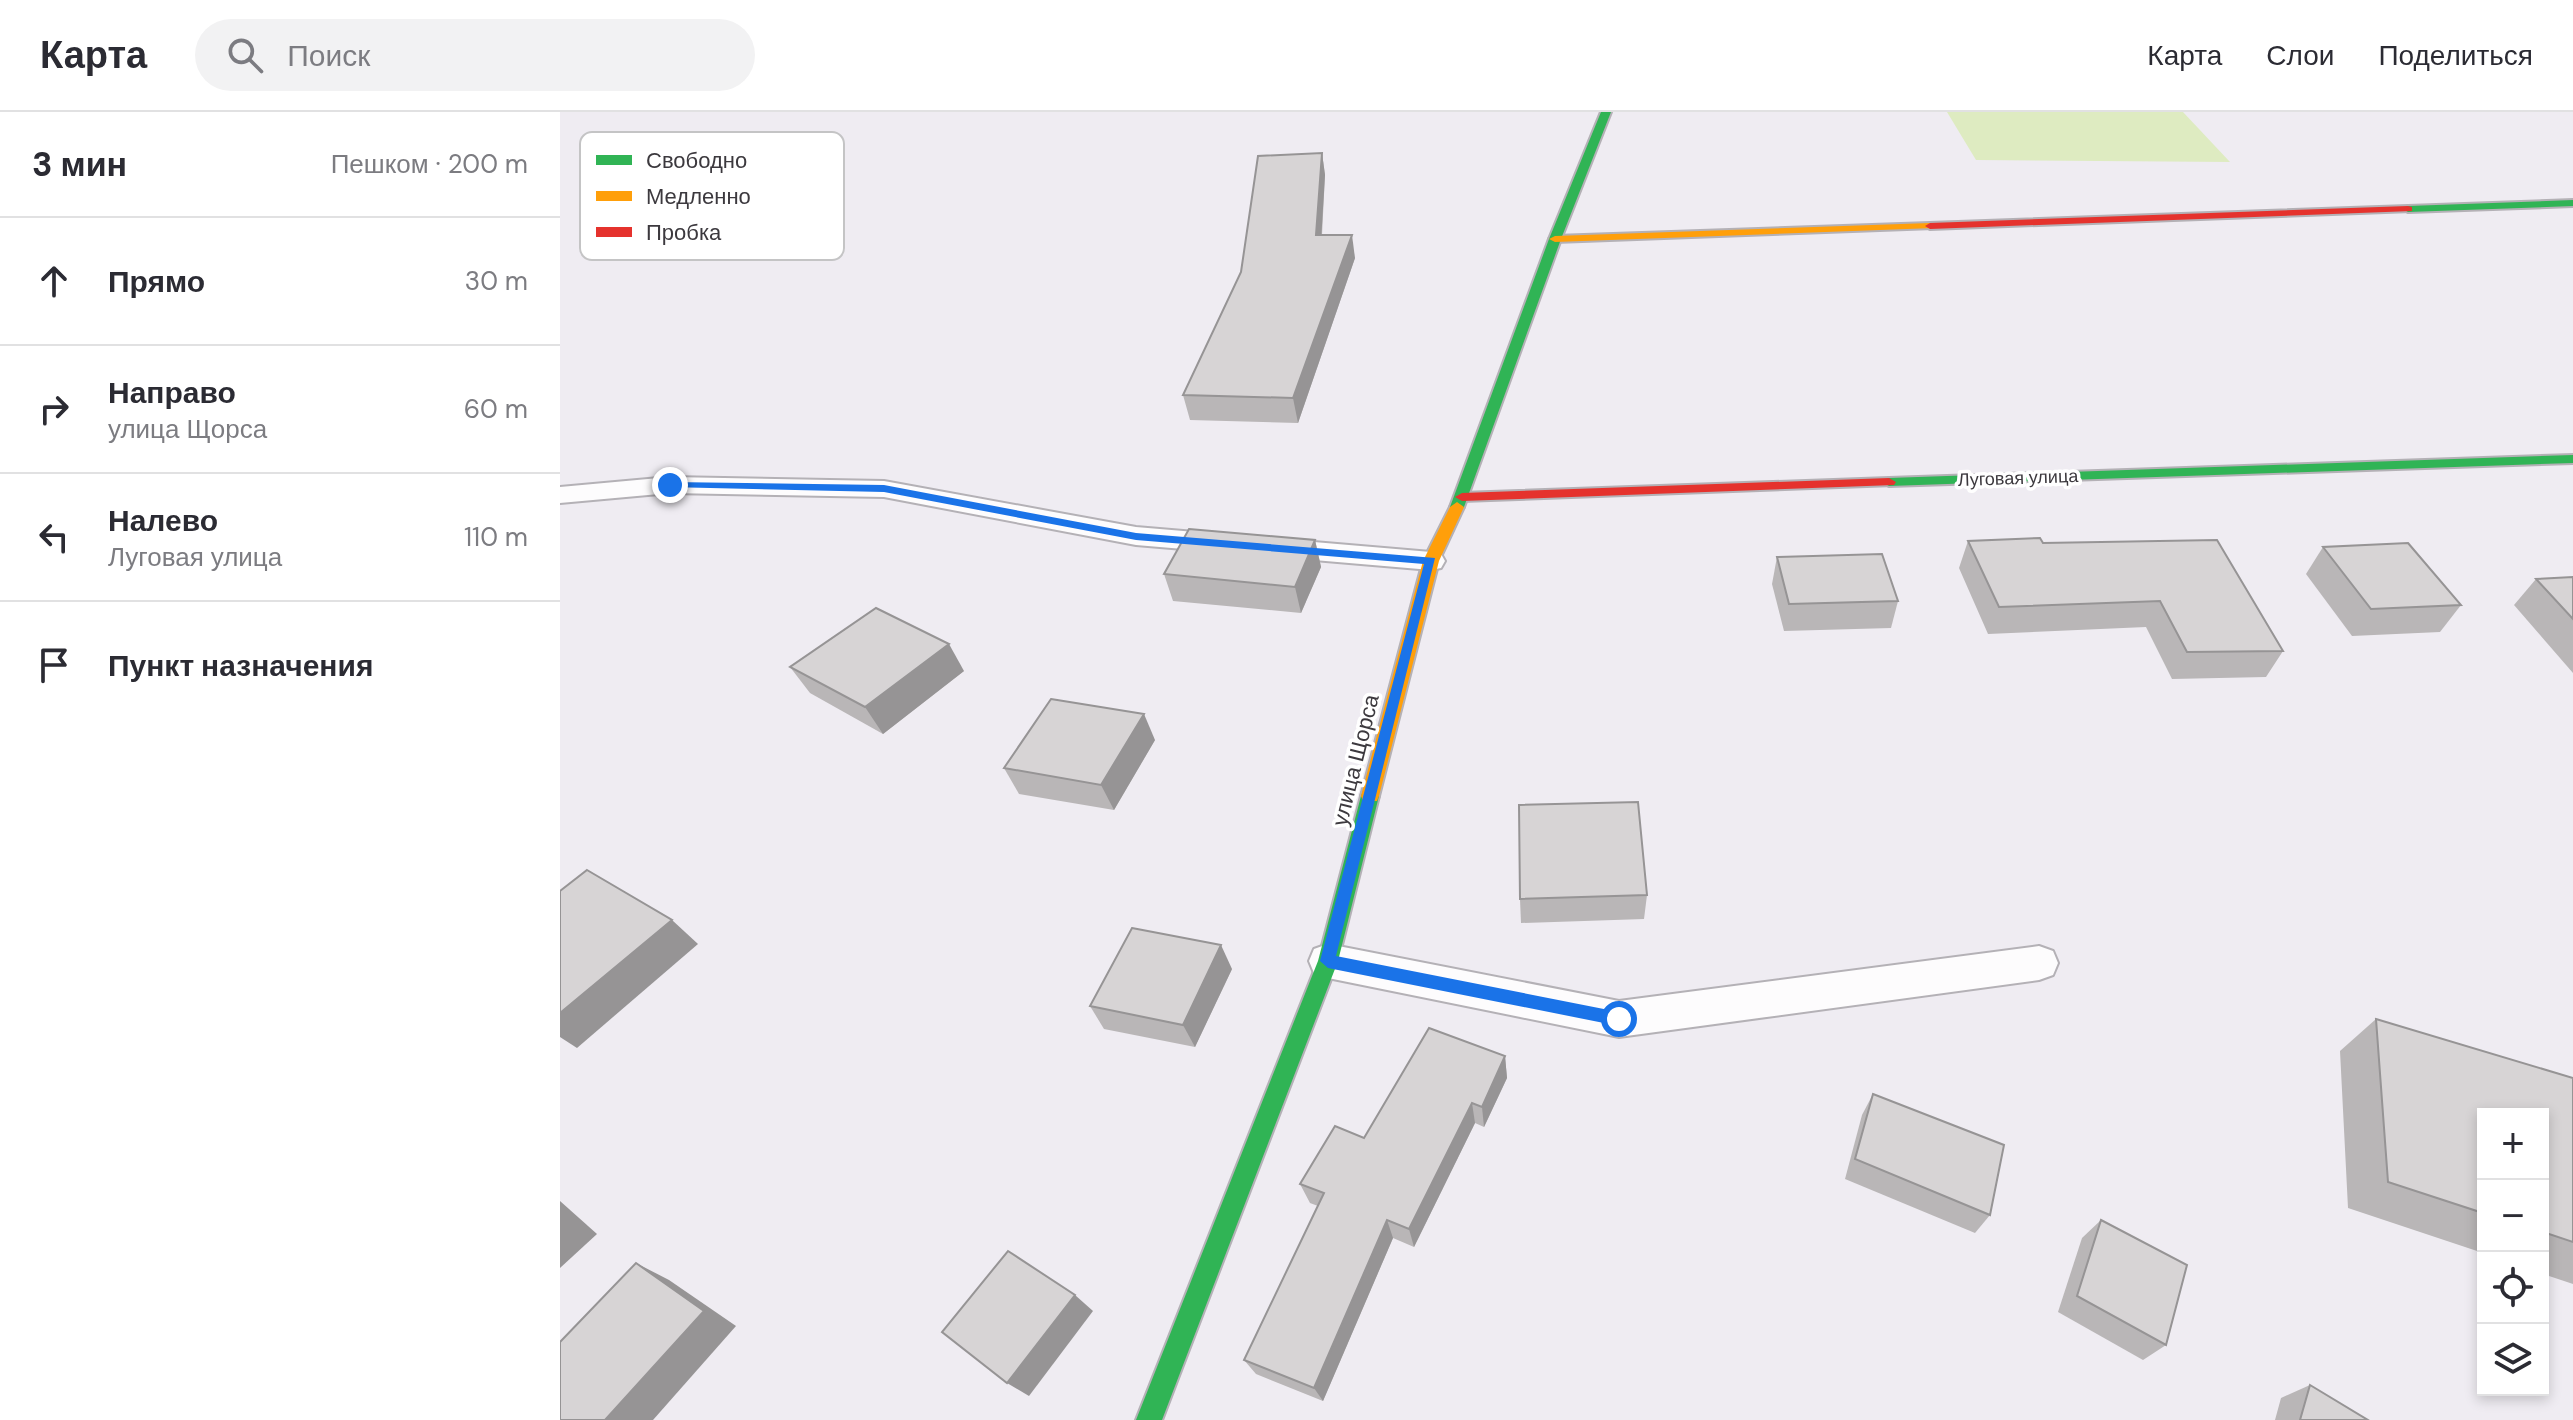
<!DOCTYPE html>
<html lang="ru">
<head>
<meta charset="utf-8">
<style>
	body { margin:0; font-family:"DM Sans",sans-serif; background:#f2f2f3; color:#2b2b33 }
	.controls { position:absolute; right:24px; bottom:24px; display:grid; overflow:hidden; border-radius:0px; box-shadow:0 4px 12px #0003 }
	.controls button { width:72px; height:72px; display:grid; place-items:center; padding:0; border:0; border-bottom:2px solid #e1e1e2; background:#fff; color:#2b2b33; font:40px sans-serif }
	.stop { position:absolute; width:24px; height:24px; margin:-18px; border:6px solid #1a73e8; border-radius:50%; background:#fff }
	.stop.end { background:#1a73e8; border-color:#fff; box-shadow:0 2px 8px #0008 }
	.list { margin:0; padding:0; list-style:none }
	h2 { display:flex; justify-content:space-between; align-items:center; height:104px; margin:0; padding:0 32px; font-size:34px }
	h2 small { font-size:26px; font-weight:400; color:#7c7c81 }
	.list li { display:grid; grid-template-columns:52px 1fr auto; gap:24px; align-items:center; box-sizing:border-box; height:128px; padding:0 32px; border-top:2px solid #e1e1e2 }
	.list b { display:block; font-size:30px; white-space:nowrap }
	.list p { margin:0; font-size:26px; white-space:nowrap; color:#7c7c81 }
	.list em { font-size:26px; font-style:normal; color:#7c7c81 }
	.icon { flex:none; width:44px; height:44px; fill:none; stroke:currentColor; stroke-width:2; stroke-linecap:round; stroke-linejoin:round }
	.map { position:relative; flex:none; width:2013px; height:1308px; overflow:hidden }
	header { display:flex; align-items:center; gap:48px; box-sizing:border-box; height:112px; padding:0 40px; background:#fff; border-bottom:2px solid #e1e1e2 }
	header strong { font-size:38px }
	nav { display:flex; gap:44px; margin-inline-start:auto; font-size:28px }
	.search { width:560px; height:72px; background:#f2f2f3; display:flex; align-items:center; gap:20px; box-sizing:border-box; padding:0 28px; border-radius:44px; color:#7c7c81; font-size:30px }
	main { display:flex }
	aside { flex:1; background:#fff }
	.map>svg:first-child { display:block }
	.green { fill:#deebc1 }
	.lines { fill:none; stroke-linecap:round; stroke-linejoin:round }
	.lane-casing { stroke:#b4b1b6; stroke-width:4 }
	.fast-casing { stroke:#b4b1b6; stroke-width:4 }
	.slow-casing { stroke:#b4b1b6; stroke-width:4 }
	.jam-casing { stroke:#b4b1b6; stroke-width:4 }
	.lane { fill:#fdfcfd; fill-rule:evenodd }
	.fast { fill:#30b455; fill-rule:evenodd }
	.slow { fill:#ff9f0a; fill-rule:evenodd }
	.jam { fill:#e5322d; fill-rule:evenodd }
	.wall { fill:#b9b6b7 }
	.shaded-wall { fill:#969495 }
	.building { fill:#d7d4d5; stroke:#969495; stroke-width:2 }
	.route { fill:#1a73e8 }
	.labels { text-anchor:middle; stroke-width:7; stroke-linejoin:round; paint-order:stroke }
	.far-street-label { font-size:18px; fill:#3c393e; stroke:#fff }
	.street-label { font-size:22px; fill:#3c393e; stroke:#fff }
	.key { fill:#fff; stroke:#c4c4c5; stroke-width:2 }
	.key-label { font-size:22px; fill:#3c393e }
</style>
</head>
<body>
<header>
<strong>Карта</strong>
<div class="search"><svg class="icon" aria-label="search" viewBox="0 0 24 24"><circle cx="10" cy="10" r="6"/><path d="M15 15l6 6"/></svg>Поиск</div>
<nav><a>Карта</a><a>Слои</a><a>Поделиться</a></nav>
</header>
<main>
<aside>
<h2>3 мин<small>Пешком · 200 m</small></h2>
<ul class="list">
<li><svg class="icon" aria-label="ahead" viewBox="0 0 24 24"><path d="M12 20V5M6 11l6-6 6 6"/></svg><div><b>Прямо</b></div><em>30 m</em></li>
<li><svg class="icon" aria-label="right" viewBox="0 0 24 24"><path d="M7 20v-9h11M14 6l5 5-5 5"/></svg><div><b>Направо</b><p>улица Щорса</p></div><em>60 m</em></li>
<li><svg class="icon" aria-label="left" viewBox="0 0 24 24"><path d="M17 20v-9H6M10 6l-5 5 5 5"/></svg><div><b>Налево</b><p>Луговая улица</p></div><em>110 m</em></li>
<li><svg class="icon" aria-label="arrive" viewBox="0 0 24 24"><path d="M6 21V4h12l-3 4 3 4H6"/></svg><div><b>Пункт назначения</b></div></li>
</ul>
</aside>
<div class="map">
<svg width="2013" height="1308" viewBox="0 0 2013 1308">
	<rect width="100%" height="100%" fill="#efecf2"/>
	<polygon class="green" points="1387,0 1623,0 1670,50 1416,48"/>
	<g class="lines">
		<defs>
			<g id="lane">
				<polygon points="110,365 324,369 576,415 871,440 881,442 885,449 881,456 871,458 576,433 324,385 110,381 0,391 0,375"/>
				<polygon points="768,832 1059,889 1479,834 1493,839 1498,851 1493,863 1479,868 1059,925 768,866 754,861 749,849 754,837"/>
			</g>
			<g id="fast">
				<polygon points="1041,0 1051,0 1001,127 904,395 897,400 892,398 890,395 989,127"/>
				<polygon points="2013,88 2013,94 1848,100 1843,97 1848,94"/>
				<polygon points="2013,343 2013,351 1329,374 1322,370 1329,366"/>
				<polygon points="810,677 817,679 819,684 778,849 602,1308 576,1308 758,849 801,684 803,679"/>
			</g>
			<g id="slow">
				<polygon points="1370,111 1374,112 1374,116 995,130 989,127 995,124"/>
				<polygon points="897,390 904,395 879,449 819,684 817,689 803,689 801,684 863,449 890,395"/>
			</g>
			<g id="jam">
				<polygon points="1848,94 1852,95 1852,99 1370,117 1365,114 1370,111"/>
				<polygon points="1329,366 1336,370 1334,373 902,389 895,385 902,381"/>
			</g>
		</defs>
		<use href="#lane" class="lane-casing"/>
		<use href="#fast" class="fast-casing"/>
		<use href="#slow" class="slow-casing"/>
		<use href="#jam" class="jam-casing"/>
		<use href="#lane" class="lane"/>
		<use href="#fast" class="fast"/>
		<use href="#slow" class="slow"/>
		<use href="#jam" class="jam"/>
	</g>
	<g class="wall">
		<polygon points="762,41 765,63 762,123 795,146 738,311 630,308 623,283"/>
		<polygon points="755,428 761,455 741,501 613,489 604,462"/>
		<polygon points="1408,429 1483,431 1723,539 1706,565 1612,567 1586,515 1428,522 1399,456"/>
		<polygon points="1763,435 1901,493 1880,520 1792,524 1746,462"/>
		<polygon points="1217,445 1338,489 1331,516 1224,519 1212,472"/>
		<polygon points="2013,465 2013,561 1954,493 1976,467"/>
		<polygon points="230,555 404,559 323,622 250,581"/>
		<polygon points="595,628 554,698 459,682 444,656"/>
		<polygon points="1087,783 1084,807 961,811 960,787"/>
		<polygon points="672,857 635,935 544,917 530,894"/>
		<polygon points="1816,907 2013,966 2013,1172 1983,1162 1983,1002 1923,1002 1923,1141 1788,1096 1780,939"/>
		<polygon points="945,944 947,966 924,1015 915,1011 854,1135 833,1126 763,1289 696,1262 684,1248 758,1094 750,1091 740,1072 804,1026"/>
		<polygon points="1313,982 1430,1103 1415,1121 1285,1067 1302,1003"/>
		<polygon points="1541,1108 1606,1233 1583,1248 1498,1200 1522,1126"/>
		<polygon points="1750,1273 1808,1308 1715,1308 1721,1286"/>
	</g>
	<g class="shaded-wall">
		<polygon points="762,41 765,63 760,146 756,123"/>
		<polygon points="792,123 795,146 738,311 733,286"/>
		<polygon points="755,428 761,455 741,501 735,475"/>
		<polygon points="389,532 404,559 323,622 305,595"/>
		<polygon points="584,602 595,628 554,698 541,673"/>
		<polygon points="112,808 138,832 17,936 0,925 0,901"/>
		<polygon points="661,833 672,857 635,935 623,913"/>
		<polygon points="945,944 947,966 924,1015 922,995"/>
		<polygon points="912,991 915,1011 854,1135 849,1117"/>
		<polygon points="0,1089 37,1122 0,1156"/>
		<polygon points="827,1108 833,1126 763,1289 754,1276"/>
		<polygon points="76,1151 109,1168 176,1214 93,1308 45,1308"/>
		<polygon points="515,1183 533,1199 469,1284 447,1271"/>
	</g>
	<g class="building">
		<polygon points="762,41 756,123 792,123 733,286 623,283 681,160 698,44"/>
		<polygon points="629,417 755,428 735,475 604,462"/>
		<polygon points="1480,426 1483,431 1657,428 1723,539 1627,540 1600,489 1439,495 1408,429"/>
		<polygon points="1848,431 1901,493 1811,497 1763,435"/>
		<polygon points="1322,442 1338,489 1229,492 1217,445"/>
		<polygon points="2013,465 2013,507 1976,467"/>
		<polygon points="316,496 389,532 305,595 230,555"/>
		<polygon points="491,587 584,602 541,673 444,656"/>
		<polygon points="1078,690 1087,783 960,787 959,693"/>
		<polygon points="27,758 112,808 0,901 0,779"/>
		<polygon points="572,816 661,833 623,913 530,894"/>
		<polygon points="1816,907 2013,966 2013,1130 1983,1120 1983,1002 1923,1002 1923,1101 1828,1070"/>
		<polygon points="869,916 945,944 922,995 912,991 849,1117 827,1108 754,1276 684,1248 764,1081 740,1072 775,1014 804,1026"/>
		<polygon points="1313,982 1444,1033 1430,1103 1295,1047"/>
		<polygon points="1541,1108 1627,1153 1606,1233 1517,1184"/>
		<polygon points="448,1139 515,1183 447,1271 382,1220"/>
		<polygon points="76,1151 144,1199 45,1308 0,1308 0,1230"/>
		<polygon points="1750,1273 1808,1308 1740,1308"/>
	</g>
	<polygon class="route" points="110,370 324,373 576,421 875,446 776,844 1059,900 1065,902 1065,912 1059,914 768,856 760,849 864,452 576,428 324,380 107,375 105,373"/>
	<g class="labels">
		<g class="far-street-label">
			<text transform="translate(1458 366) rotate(-2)" y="6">Луговая улица</text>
		</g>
		<g class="street-label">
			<text transform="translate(795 648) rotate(-76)" y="8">улица Щорса</text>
		</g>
	</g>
	<rect x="20" y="20" width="264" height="128" rx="12" class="key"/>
	<rect x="36" y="43" width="36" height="10" fill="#30b455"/>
	<rect x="36" y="79" width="36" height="10" fill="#ff9f0a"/>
	<rect x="36" y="115" width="36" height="10" fill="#e5322d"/>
	<g class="key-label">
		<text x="86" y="56">Свободно</text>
		<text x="86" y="92">Медленно</text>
		<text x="86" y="128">Пробка</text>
	</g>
</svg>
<div class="controls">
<button>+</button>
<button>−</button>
<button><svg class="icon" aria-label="locate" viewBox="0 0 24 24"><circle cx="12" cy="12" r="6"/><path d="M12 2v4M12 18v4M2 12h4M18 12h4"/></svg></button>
<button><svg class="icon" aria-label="layers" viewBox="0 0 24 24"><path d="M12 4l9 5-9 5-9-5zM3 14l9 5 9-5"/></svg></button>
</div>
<div class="stop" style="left:1059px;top:907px"></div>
<div class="stop end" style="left:110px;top:373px"></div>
</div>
</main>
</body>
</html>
